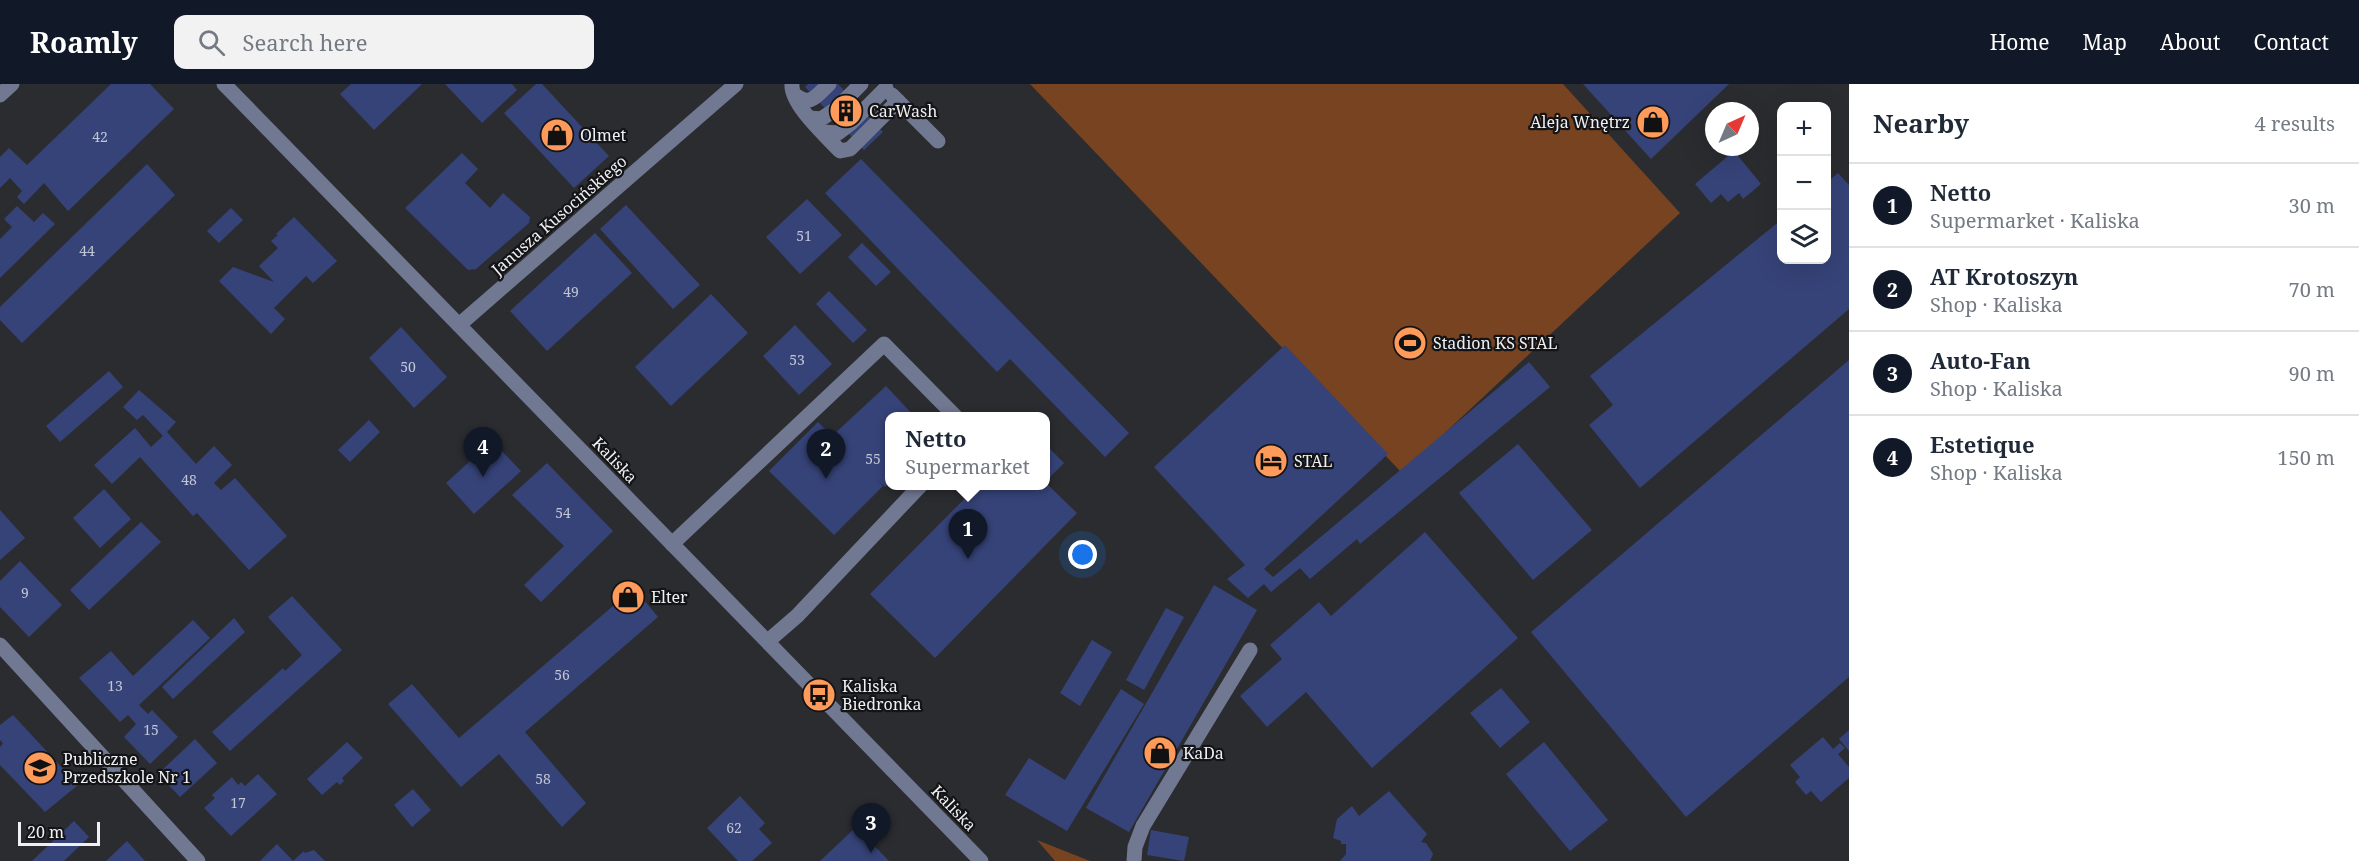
<!DOCTYPE html>
<html lang="en">
<head>
<meta charset="utf-8">
<style>
	body { margin:0; font-family:"Noto Serif",serif; background:#f2f2f3; color:#1f2937 }
	.controls { position:absolute; right:18px; top:18px; display:grid; overflow:hidden; border-radius:12px; box-shadow:0 6px 24px #0002 }
	.controls button { width:54px; height:54px; display:grid; place-items:center; padding:0; border:0; border-bottom:2px solid #e0e1e3; background:#fff; color:#1f2937; font:30px sans-serif }
	.compass { position:absolute; left:1705px; top:18px; width:54px; height:54px; border-radius:50%; background:#fff; box-shadow:0 6px 24px #0002; rotate:44deg }
	.scale { position:absolute; left:18px; bottom:15px; width:82px; box-sizing:border-box; padding-left:6px; border:3px solid #eff0f3; border-top:0; font-size:16px; line-height:21px; white-space:nowrap; color:#eff0f3; -webkit-text-stroke:4px #141416; paint-order:stroke }
	.you { position:absolute; left:1083px; top:471px; width:21px; height:21px; margin:-15px; border:4px solid #fff; border-radius:50%; background:#1a73e8; box-shadow:0 0 0 9px #1a73e833 }
	.badge { display:grid; place-items:center; width:39px; height:39px; border-radius:50%; background:#111827; color:#fff; font-size:20px; font-weight:700 }
	.pin { position:absolute; translate:-50% -50px; filter:drop-shadow(0 2px 3px #0008) }
	.pin::after { content:''; position:absolute; top:32px; width:21px; height:18px; background:inherit; clip-path:polygon(0 0,100% 0,50% 100%) }
	.popup { position:absolute; left:885px; top:328px; width:165px; height:78px; box-sizing:border-box; display:grid; place-content:center; border-radius:12px; background:#fff; filter:drop-shadow(0 2px 4px #0005); font-size:20px; white-space:nowrap; color:#747a83 }
	.popup b { font-size:22px; color:#1f2937 }
	.popup::after { content:''; position:absolute; left:50%; top:100%; margin-left:-12px; border:12px solid transparent; border-top-color:#fff }
	.list { margin:0; padding:0; list-style:none }
	h2 { display:flex; justify-content:space-between; align-items:center; height:78px; margin:0; padding:0 24px; font-size:26px }
	h2 small { font-size:20px; font-weight:400; color:#747a83 }
	.list li { display:grid; grid-template-columns:39px 1fr auto; gap:18px; align-items:center; box-sizing:border-box; height:84px; padding:0 24px; border-top:2px solid #e0e1e3 }
	.list b { display:block; font-size:22px; white-space:nowrap }
	.list p { margin:0; font-size:20px; white-space:nowrap; color:#747a83 }
	.list em { font-size:20px; font-style:normal; color:#747a83 }
	.icon { flex:none; width:33px; height:33px; fill:none; stroke:currentColor; stroke-width:2; stroke-linecap:round; stroke-linejoin:round }
	.map { position:relative; flex:none; width:1849px; height:777px; overflow:hidden }
	header { display:flex; align-items:center; gap:36px; box-sizing:border-box; height:84px; padding:0 30px; background:#111827; color:#fff }
	header strong { font-size:28px }
	nav { display:flex; gap:33px; margin-inline-start:auto; font-size:21px }
	.search { width:420px; height:54px; background:#f2f2f3; display:flex; align-items:center; gap:15px; box-sizing:border-box; padding:0 21px; border-radius:12px; color:#747a83; font-size:22px }
	main { display:flex }
	aside { flex:1; background:#fff }
	.map>svg:first-child { display:block }
	.green { fill:#774321 }
	.building { fill:#364378 }
	.lines { fill:none; stroke-linecap:round; stroke-linejoin:round }
	.minor { stroke:#707892; stroke-width:15 }
	.labels { text-anchor:middle; stroke-width:4.5; stroke-linejoin:round; paint-order:stroke }
	.number-label { font-size:14px; fill:#c1c5d4 }
	.poi-label { font-size:16px; fill:#eff0f3; stroke:#141416; text-anchor:start }
	.street-label { font-size:16px; fill:#eff0f3; stroke:#141416 }
</style>
</head>
<body>
<header>
<strong>Roamly</strong>
<div class="search"><svg class="icon" aria-label="search" viewBox="0 0 24 24"><circle cx="10" cy="10" r="6"/><path d="M15 15l6 6"/></svg>Search here</div>
<nav><a>Home</a><a>Map</a><a>About</a><a>Contact</a></nav>
</header>
<main>
<div class="map">
<svg width="1849" height="777" viewBox="0 0 1849 777">
	<rect width="100%" height="100%" fill="#2b2c30"/>
	<g class="green">
		<polygon points="1030,0 1563,0 1680,129 1402,389"/>
		<polygon points="1037,756 1090,777 1055,777"/>
	</g>
	<g class="building">
		<polygon points="111,0 150,0 174,25 68,127 44,99 24,120 17,113 22,107 10,94 0,104 0,73 9,64 27,81"/>
		<polygon points="351,0 422,0 374,46 340,10"/>
		<polygon points="445,0 512,0 517,6 482,39"/>
		<polygon points="536,0 542,0 609,72 574,104 504,29"/>
		<polygon points="808,0 838,0 883,48 864,66 805,3"/>
		<polygon points="1583,0 1729,0 1651,75"/>
		<polygon points="1734,67 1761,100 1743,115 1739,109 1728,118 1721,110 1711,119 1695,100"/>
		<polygon points="462,69 478,85 465,99 490,124 503,109 530,133 529,139 476,185 468,186 405,124"/>
		<polygon points="861,75 1129,349 1105,373 1010,275 997,288 825,109"/>
		<polygon points="147,80 175,111 22,259 0,236 0,223"/>
		<polygon points="1838,89 1849,101 1849,225 1640,404 1589,341 1613,321 1590,292 1782,135 1782,176 1826,176 1826,99"/>
		<polygon points="807,115 842,151 800,190 766,153"/>
		<polygon points="626,121 700,201 673,225 600,145"/>
		<polygon points="17,122 34,138 43,129 55,140 0,194 0,155 12,143 4,135"/>
		<polygon points="231,124 243,136 219,159 207,147"/>
		<polygon points="294,133 337,177 313,199 306,192 274,224 285,235 271,250 219,197 233,183 274,198 259,182 278,164 271,157 278,151 276,150"/>
		<polygon points="595,149 632,189 547,267 510,227"/>
		<polygon points="862,159 891,188 876,202 848,173"/>
		<polygon points="829,207 867,246 853,259 816,220"/>
		<polygon points="711,210 748,249 671,322 635,283"/>
		<polygon points="795,241 832,280 799,311 763,272"/>
		<polygon points="401,243 447,293 414,324 369,274"/>
		<polygon points="1285,261 1388,370 1264,485 1273,493 1529,278 1550,303 1360,460 1357,455 1310,495 1300,484 1271,508 1264,500 1248,514 1227,495 1245,481 1154,383"/>
		<polygon points="1849,276 1849,593 1686,733 1531,548"/>
		<polygon points="109,287 123,303 60,358 46,342"/>
		<polygon points="886,302 914,332 890,332 890,399 885,403 876,395 883,402 834,451 769,387 818,338 832,352"/>
		<polygon points="139,306 176,338 167,348 196,380 214,362 232,381 214,399 221,406 235,394 287,452 249,486 197,429 193,432 140,373 112,400 94,381 135,344 151,363 163,352 143,331 137,336 123,323"/>
		<polygon points="369,336 380,348 350,378 338,366"/>
		<polygon points="492,357 521,387 474,430 446,399"/>
		<polygon points="1518,360 1592,446 1533,496 1459,409"/>
		<polygon points="1046,361 1064,379 1046,397"/>
		<polygon points="547,379 613,447 541,518 524,501 564,462 512,411"/>
		<polygon points="1046,399 1077,429 935,574 870,510 977,402 1046,402"/>
		<polygon points="104,405 131,435 100,464 73,434"/>
		<polygon points="0,426 25,454 0,476"/>
		<polygon points="141,438 161,458 89,526 70,506"/>
		<polygon points="1425,448 1518,554 1372,684 1306,608 1267,643 1240,612 1282,575 1270,561 1319,518 1331,532"/>
		<polygon points="20,477 62,521 29,553 0,523 0,497"/>
		<polygon points="1214,501 1257,526 1129,748 1086,724"/>
		<polygon points="634,504 658,533 525,648 586,719 562,743 499,670 461,703 388,620 412,600 459,654"/>
		<polygon points="292,512 342,566 230,667 212,648 283,584 285,587 302,571 268,533"/>
		<polygon points="1166,524 1184,533 1144,606 1126,596"/>
		<polygon points="234,534 245,548 173,615 162,603"/>
		<polygon points="193,536 210,554 139,621 148,630 152,626 178,653 150,680 124,653 136,640 128,631 120,638 79,594 111,567 133,592"/>
		<polygon points="1092,556 1112,568 1080,622 1060,609"/>
		<polygon points="1501,604 1530,638 1500,664 1470,629"/>
		<polygon points="1121,605 1144,620 1067,747 1005,711 1029,674 1065,696"/>
		<polygon points="13,631 78,701 45,728 0,681 0,663 3,659 0,656 0,641"/>
		<polygon points="1849,646 1849,667 1839,655"/>
		<polygon points="1823,653 1833,665 1840,659 1845,664 1838,670 1849,683 1849,694 1821,718 1811,707 1806,711 1795,698 1800,693 1790,681"/>
		<polygon points="195,655 217,679 180,713 158,690"/>
		<polygon points="347,658 363,674 342,694 344,697 340,701 337,698 322,711 307,695"/>
		<polygon points="1544,658 1608,736 1570,767 1506,690"/>
		<polygon points="258,690 277,710 231,752 204,724 215,714 212,711 232,693 238,701 241,698 245,702"/>
		<polygon points="413,705 431,726 412,743 394,721"/>
		<polygon points="1389,707 1427,750 1421,758 1426,759 1433,770 1430,777 1340,777 1346,770 1346,760 1341,760 1341,757 1333,754 1337,735 1352,722 1359,732"/>
		<polygon points="740,712 765,739 759,745 772,759 752,777 738,777 707,744"/>
		<polygon points="74,737 89,753 64,777 32,777"/>
		<polygon points="856,743 889,777 820,777"/>
		<polygon points="1151,746 1189,753 1184,777 1147,771"/>
		<polygon points="127,757 145,777 106,777"/>
		<polygon points="277,760 293,777 304,767 305,769 314,766 325,777 260,777"/>
	</g>
	<g class="lines">
		<g class="minor">
			<polyline points="224,0 981,777"/>
			<path d="M792,0C790,20 827,53 840,67L850,65L898,17"/>
			<polyline points="0,11 12,0"/>
			<path d="M795,11C811,23 816,12 829,0"/>
			<polyline points="892,11 938,57"/>
			<polyline points="810,34 821,35 836,25 861,0"/>
			<polyline points="823,48 838,49 851,39 886,4"/>
			<polyline points="459,241 736,0"/>
			<polyline points="672,460 884,260 955,332"/>
			<polyline points="768,557 797,532 920,402"/>
			<polyline points="0,561 198,777"/>
			<polyline points="1134,777 1135,763 1143,742 1250,566"/>
		</g>
	</g>
	<defs>
		<symbol id="building-disc" viewBox="-11 -11 22 22"><circle r="9.5" fill="#ff9b5a" stroke="#141416"/><path d="M-4-6H4V6H1V3H-1V6H-4ZM-2.5-4.3h1.7v1.8h-1.7ZM.8-4.3h1.7v1.8H.8ZM-2.5-1h1.7V.8h-1.7ZM.8-1h1.7V.8H.8Z" fill="#111"/></symbol>
		<symbol id="shop-disc" viewBox="-11 -11 22 22"><circle r="9.5" fill="#ff9b5a" stroke="#141416"/><path d="M-5-2.5h2.3a2.7 3.5 0 0 1 5.4 0H5L5.5 6h-11ZM-1.5-2.5h3a1.5 2.3 0 0 0-3 0Z" fill="#111"/></symbol>
		<symbol id="stadium-disc" viewBox="-11 -11 22 22"><circle r="9.5" fill="#ff9b5a" stroke="#141416"/><path d="M0-5a6.5 5 0 1 0 0 10a6.5 5 0 1 0 0-10ZM-3.5-1.8h7v3.6h-7Z" fill="#111"/></symbol>
		<symbol id="hotel-disc" viewBox="-11 -11 22 22"><circle r="9.5" fill="#ff9b5a" stroke="#141416"/><path d="M-6-4.5h1.5V1H6V5H4.5V3h-9V5H-6ZM-4 0a1.8 1.8 0 1 1 3.6 0ZM.5 0V-2.5h3Q6-2.5 6 0Z" fill="#111"/></symbol>
		<symbol id="bus-disc" viewBox="-11 -11 22 22"><circle r="9.5" fill="#ff9b5a" stroke="#141416"/><path d="M-5-6H5V4H4V6H2V4H-2V6H-4V4H-5ZM-3.5-4V0h7V-4ZM-3.5 1.2v1.5H-2V1.2ZM2 1.2v1.5H3.5V1.2Z" fill="#111"/></symbol>
		<symbol id="school-disc" viewBox="-11 -11 22 22"><circle r="9.5" fill="#ff9b5a" stroke="#141416"/><path d="M0-5L7-2L0 1L-7-2ZM-4 1L0 2.5L4 1V4Q0 6-4 4Z" fill="#111"/></symbol>
	</defs>
	<g fill-rule="evenodd">
		<use href="#building-disc" x="827" y="8" width="38" height="38"/>
		<use href="#shop-disc" x="1634" y="19" width="38" height="38"/>
		<use href="#shop-disc" x="538" y="32" width="38" height="38"/>
		<use href="#stadium-disc" x="1391" y="240" width="38" height="38"/>
		<use href="#hotel-disc" x="1252" y="358" width="38" height="38"/>
		<use href="#shop-disc" x="609" y="494" width="38" height="38"/>
		<use href="#bus-disc" x="800" y="592" width="38" height="38"/>
		<use href="#shop-disc" x="1141" y="650" width="38" height="38"/>
		<use href="#school-disc" x="21" y="665" width="38" height="38"/>
	</g>
	<g class="labels">
		<g class="number-label">
			<text x="100" y="58">42</text>
			<text x="804" y="157">51</text>
			<text x="87" y="172">44</text>
			<text x="571" y="213">49</text>
			<text x="797" y="281">53</text>
			<text x="408" y="288">50</text>
			<text x="873" y="380">55</text>
			<text x="189" y="401">48</text>
			<text x="563" y="434">54</text>
			<text x="25" y="514">9</text>
			<text x="562" y="596">56</text>
			<text x="115" y="607">13</text>
			<text x="151" y="651">15</text>
			<text x="543" y="700">58</text>
			<text x="238" y="724">17</text>
			<text x="734" y="749">62</text>
		</g>
		<g class="poi-label">
			<text x="869" y="33">CarWash</text>
			<text x="1630" y="44" text-anchor="end">Aleja Wnętrz</text>
			<text x="580" y="57">Olmet</text>
			<text x="1433" y="265">Stadion KS STAL</text>
			<text x="1294" y="383">STAL</text>
			<text x="651" y="519">Elter</text>
			<text x="842" y="608">Kaliska<tspan x="842" dy="18">Biedronka</tspan></text>
			<text x="1183" y="675">KaDa</text>
			<text x="63" y="681">Publiczne<tspan x="63" dy="18">Przedszkole Nr 1</tspan></text>
		</g>
		<g class="street-label">
			<text transform="translate(559 131) rotate(-41)" y="6">Janusza Kusocińskiego</text>
			<text transform="translate(615 376) rotate(46)" y="6">Kaliska</text>
			<text transform="translate(954 724) rotate(46)" y="6">Kaliska</text>
		</g>
	</g>
</svg>
<div class="controls">
<button>+</button>
<button>−</button>
<button><svg class="icon" aria-label="layers" viewBox="0 0 24 24"><path d="M12 4l9 5-9 5-9-5zM3 14l9 5 9-5"/></svg></button>
</div>
<svg class="compass" viewBox="-18 -18 36 36"><path d="M0-13l5 13h-10z" fill="#e53935"/><path d="M0 13l5-13h-10z" fill="#747a83"/></svg>
<div class="scale">20 m</div>
<div class="you"></div>
<div class="pin badge" style="left:968px;top:475px">1</div>
<div class="popup"><b>Netto</b>Supermarket</div>
<div class="pin badge" style="left:826px;top:395px">2</div>
<div class="pin badge" style="left:871px;top:769px">3</div>
<div class="pin badge" style="left:483px;top:393px">4</div>
</div>
<aside>
<h2>Nearby<small>4 results</small></h2>
<ul class="list">
<li><span class="badge">1</span><div><b>Netto</b><p>Supermarket · Kaliska</p></div><em>30 m</em></li>
<li><span class="badge">2</span><div><b>AT Krotoszyn</b><p>Shop · Kaliska</p></div><em>70 m</em></li>
<li><span class="badge">3</span><div><b>Auto-Fan</b><p>Shop · Kaliska</p></div><em>90 m</em></li>
<li><span class="badge">4</span><div><b>Estetique</b><p>Shop · Kaliska</p></div><em>150 m</em></li>
</ul>
</aside>
</main>
</body>
</html>
